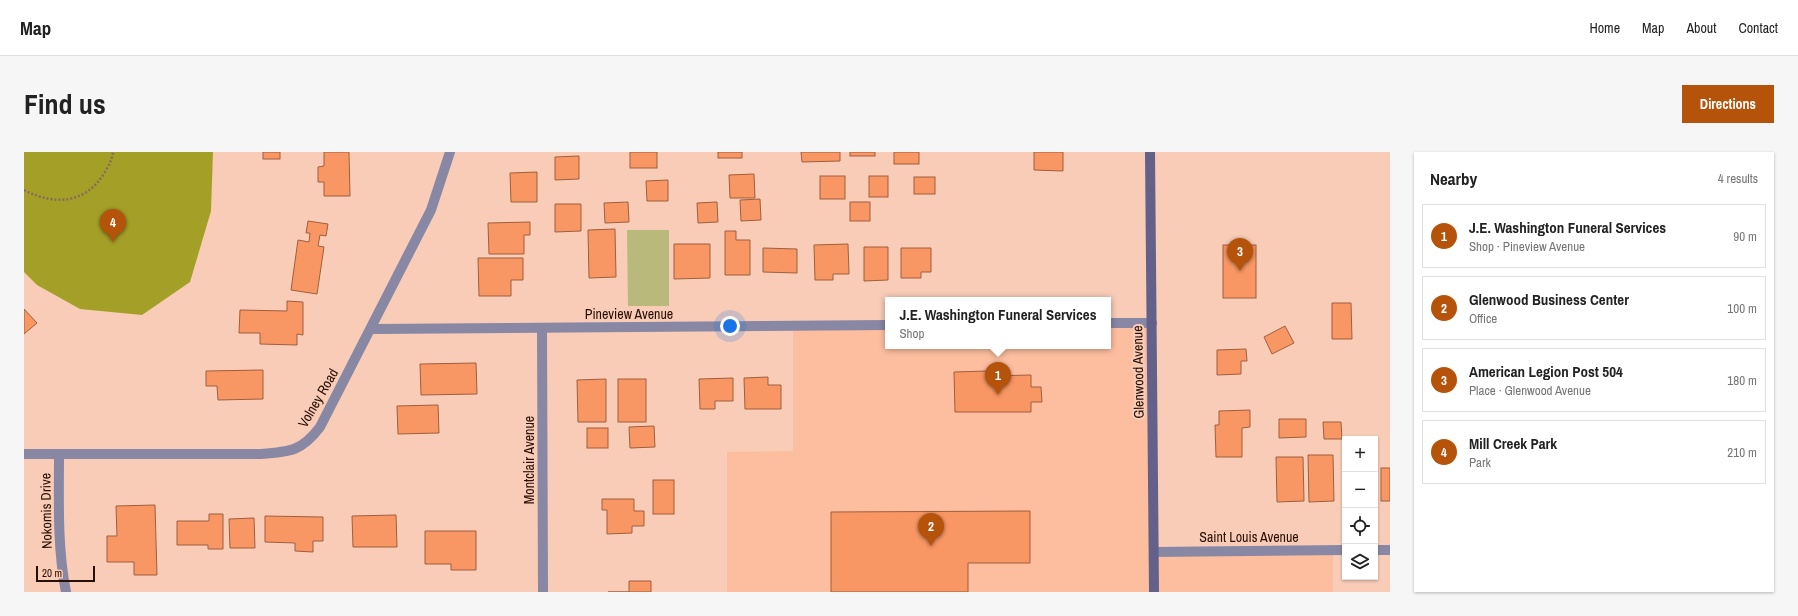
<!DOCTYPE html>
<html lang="en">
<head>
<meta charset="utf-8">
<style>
	body { margin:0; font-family:"Archivo Narrow",sans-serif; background:#f6f6f6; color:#222 }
	.controls { position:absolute; right:12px; bottom:12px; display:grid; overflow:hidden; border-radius:0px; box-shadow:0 1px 3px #0004 }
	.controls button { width:36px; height:36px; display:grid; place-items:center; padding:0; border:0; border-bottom:1px solid #e0e0e0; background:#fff; color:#222; font:20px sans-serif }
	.scale { position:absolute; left:12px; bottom:10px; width:59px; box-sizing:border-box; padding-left:4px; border:2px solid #280f03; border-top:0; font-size:11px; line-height:14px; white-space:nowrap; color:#280f03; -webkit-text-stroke:3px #f8ccb7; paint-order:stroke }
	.you { position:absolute; left:706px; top:174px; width:14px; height:14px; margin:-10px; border:3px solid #fff; border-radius:50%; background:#1a73e8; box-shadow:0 0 0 6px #1a73e833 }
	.badge { display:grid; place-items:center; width:26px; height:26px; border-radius:50%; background:#b45309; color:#fff; font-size:13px; font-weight:700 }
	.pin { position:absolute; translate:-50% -33px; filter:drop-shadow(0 1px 2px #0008) }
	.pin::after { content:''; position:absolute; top:21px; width:14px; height:12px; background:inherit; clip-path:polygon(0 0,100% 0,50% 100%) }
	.popup { position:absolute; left:861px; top:145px; width:226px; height:52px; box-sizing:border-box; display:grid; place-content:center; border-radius:0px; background:#fff; filter:drop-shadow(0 1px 3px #0005); font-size:13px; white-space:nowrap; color:#767676 }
	.popup b { font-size:15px; color:#222 }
	.popup::after { content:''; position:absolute; left:50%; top:100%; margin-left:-8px; border:8px solid transparent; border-top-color:#fff }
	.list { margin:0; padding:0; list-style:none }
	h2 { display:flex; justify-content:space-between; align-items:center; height:52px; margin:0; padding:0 16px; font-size:17px }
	h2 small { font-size:13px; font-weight:400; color:#767676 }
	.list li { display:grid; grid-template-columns:26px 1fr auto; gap:12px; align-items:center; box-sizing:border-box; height:64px; margin:0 8px 8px; padding:0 8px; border:1px solid #e0e0e0; border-radius:0px }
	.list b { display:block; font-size:15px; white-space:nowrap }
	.list p { margin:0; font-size:13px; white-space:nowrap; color:#767676 }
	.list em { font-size:13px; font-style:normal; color:#767676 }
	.icon { flex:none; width:22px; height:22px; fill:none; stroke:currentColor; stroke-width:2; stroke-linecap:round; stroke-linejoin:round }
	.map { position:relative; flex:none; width:1366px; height:440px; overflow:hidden; border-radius:0px }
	header { display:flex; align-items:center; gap:24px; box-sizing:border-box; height:56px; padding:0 20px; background:#fff; border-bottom:1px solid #e0e0e0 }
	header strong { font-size:19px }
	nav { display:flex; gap:22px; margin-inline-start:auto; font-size:14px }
	.intro { display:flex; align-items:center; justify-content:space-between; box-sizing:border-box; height:96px; padding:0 24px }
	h1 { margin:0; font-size:28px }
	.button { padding:10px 18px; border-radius:0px; background:#b45309; color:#fff; font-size:14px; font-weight:700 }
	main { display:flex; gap:24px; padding:0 24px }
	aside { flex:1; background:#fff; border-radius:0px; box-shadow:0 1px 3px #0004 }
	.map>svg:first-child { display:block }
	.built { fill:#fdbe9f }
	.green { fill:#bab97c }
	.forest { fill:#a4a027 }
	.building { fill:#f99764; stroke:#9f5f3e }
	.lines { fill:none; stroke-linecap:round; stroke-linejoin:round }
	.path { stroke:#8c6a59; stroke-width:2.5; stroke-dasharray:2 2; stroke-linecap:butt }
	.minor { stroke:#8887a4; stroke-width:10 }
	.secondary { stroke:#63608a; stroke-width:10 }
	.labels { text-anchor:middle; stroke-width:4; stroke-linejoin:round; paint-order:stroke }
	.street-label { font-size:14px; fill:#280f03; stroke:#f8ccb7 }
</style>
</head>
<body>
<header>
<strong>Map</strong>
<nav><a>Home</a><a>Map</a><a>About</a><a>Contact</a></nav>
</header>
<div class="intro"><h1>Find us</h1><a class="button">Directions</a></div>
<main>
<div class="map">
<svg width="1366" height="440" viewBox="0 0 1366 440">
	<rect width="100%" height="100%" fill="#f8ccb7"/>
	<polygon class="built" points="1084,171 1128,171 1130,400 1309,398 1309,440 703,440 703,300 769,299 769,175 864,173 864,194 1084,194"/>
	<polygon class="green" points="603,78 645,78 645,154 604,154"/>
	<polygon class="forest" points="0,0 189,0 187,59 166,130 118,163 56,157 13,133 0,120"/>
	<g class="building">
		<rect x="239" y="0" width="17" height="7"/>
		<polygon points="300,0 325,0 326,44 300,44 300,30 294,30 294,15 300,14"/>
		<rect x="606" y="0" width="27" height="16"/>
		<rect x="694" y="0" width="24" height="6"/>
		<polygon points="777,0 816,0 816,9 778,10"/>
		<rect x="826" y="0" width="25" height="4"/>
		<rect x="870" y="0" width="25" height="12"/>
		<polygon points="1010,0 1039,0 1039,19 1010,18"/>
		<polygon points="555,4 555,27 531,28 531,5"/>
		<polygon points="513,20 513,50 487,50 486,21"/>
		<polygon points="730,22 731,46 706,46 705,23"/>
		<rect x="796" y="24" width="25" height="23"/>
		<rect x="845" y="24" width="19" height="21"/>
		<rect x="890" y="25" width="21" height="17"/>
		<polygon points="644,28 644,49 623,49 622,29"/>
		<polygon points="736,47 737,68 717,69 716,48"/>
		<polygon points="604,50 605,70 581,71 580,51"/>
		<polygon points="693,50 694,70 674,71 673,51"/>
		<rect x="826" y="50" width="20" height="19"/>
		<polygon points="531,52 557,52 557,79 531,80"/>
		<polygon points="284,69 304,72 302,84 296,83 294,94 300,95 293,142 267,138 274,88 285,90 286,81 282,81"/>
		<polygon points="506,70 506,83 500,83 500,102 465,102 464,71"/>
		<polygon points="591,77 592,125 565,126 564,78"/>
		<polygon points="701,79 712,79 712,88 726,88 726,123 701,123"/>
		<polygon points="650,92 686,92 686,126 650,127"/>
		<polygon points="824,92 825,122 809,122 809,128 791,128 790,93"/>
		<rect x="1199" y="93" width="33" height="53"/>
		<polygon points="840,95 864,95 864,128 840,129"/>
		<polygon points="739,96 773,97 773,121 739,120"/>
		<polygon points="877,96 907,96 907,120 897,120 897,126 877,126"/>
		<polygon points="454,106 499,106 499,128 487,128 487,144 455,144"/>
		<polygon points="263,149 279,150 279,183 273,182 273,193 236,192 236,181 215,181 216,158 263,159"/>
		<polygon points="1308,151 1327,151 1328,187 1308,187"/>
		<polygon points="0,157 13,171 0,182"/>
		<polygon points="1261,174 1270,191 1248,202 1240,185"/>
		<polygon points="1222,197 1223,209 1217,209 1217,222 1193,223 1193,198"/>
		<polygon points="452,211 453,242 397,243 396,212"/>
		<polygon points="239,218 239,247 194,248 193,234 182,234 182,219"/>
		<polygon points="963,219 963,224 1007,223 1007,235 1017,235 1018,250 1007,250 1007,260 931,260 930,220"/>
		<polygon points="744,225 744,233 757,233 757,257 721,257 720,226"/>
		<polygon points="709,226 709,249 691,249 691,257 676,257 675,227"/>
		<polygon points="582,227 582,270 554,270 553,228"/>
		<rect x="594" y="227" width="28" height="43"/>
		<polygon points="414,253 415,281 374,282 373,254"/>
		<polygon points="1226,258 1226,275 1218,276 1218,305 1192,305 1191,273 1195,273 1195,259"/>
		<polygon points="1255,267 1282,267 1282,285 1255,286"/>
		<polygon points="1299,270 1317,270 1318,287 1300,287"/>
		<polygon points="630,274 631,295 606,296 605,275"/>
		<rect x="563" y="276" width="21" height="20"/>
		<polygon points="1284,303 1309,303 1310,349 1285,350"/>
		<polygon points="1252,305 1279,305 1280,349 1253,350"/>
		<rect x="1357" y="316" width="9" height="33"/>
		<rect x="629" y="328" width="21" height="34"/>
		<polygon points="578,347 610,347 610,359 620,359 620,374 608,374 608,381 583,382 583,358 578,358"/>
		<polygon points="131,353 133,423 110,423 110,410 83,410 83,384 93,384 92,354"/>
		<polygon points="1006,359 1006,411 944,411 944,440 807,440 807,360"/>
		<polygon points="185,362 199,362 199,397 184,397 184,393 153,393 153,369 185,369"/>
		<polygon points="372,363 373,395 329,395 328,364"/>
		<polygon points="241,364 299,365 299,389 289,389 289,400 271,399 271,391 241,390"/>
		<polygon points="230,366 231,396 206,396 205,367"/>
		<polygon points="401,379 452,379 452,418 427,418 427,412 401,412"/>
		<polygon points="605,429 627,429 627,440 584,440 605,440"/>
	</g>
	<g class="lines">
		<path class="path" d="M0,38C31,54 62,52 81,20C85,13 88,8 89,0"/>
		<g class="minor">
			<polyline points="1084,171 1128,171"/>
			<polyline points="347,177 864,173"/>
			<polyline points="518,177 519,440"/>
			<path d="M0,302H237C266,300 278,299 296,275L407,58L426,0"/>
			<path d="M35,302C35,348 33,395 42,440"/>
			<polyline points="1351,398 1366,398"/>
			<polyline points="1130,400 1321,398"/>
		</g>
		<polyline class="secondary" points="1126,0 1130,440"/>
	</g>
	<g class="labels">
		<g class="street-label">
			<text x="605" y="167">Pineview Avenue</text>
			<text transform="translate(1114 220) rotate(-91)" y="5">Glenwood Avenue</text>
			<text transform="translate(294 246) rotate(-60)" y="5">Volney Road</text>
			<text transform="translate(505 308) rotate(-90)" y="5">Montclair Avenue</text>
			<text transform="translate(22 359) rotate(-91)" y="5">Nokomis Drive</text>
			<text x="1225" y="390">Saint Louis Avenue</text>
		</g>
	</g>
</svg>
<div class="controls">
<button>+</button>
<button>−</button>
<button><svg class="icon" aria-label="locate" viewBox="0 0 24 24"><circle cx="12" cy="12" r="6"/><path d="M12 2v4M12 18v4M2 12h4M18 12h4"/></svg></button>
<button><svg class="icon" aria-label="layers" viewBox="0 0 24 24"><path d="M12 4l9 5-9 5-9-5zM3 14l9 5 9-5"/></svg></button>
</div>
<div class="scale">20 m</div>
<div class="you"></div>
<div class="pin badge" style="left:974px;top:243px">1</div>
<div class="popup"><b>J.E. Washington Funeral Services</b>Shop</div>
<div class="pin badge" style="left:907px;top:394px">2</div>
<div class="pin badge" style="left:1216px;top:119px">3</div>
<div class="pin badge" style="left:89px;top:90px">4</div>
</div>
<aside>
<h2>Nearby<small>4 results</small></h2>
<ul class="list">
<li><span class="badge">1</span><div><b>J.E. Washington Funeral Services</b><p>Shop · Pineview Avenue</p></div><em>90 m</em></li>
<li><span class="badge">2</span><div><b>Glenwood Business Center</b><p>Office</p></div><em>100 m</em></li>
<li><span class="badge">3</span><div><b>American Legion Post 504</b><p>Place · Glenwood Avenue</p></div><em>180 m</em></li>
<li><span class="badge">4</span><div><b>Mill Creek Park</b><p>Park</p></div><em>210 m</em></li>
</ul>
</aside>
</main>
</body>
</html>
